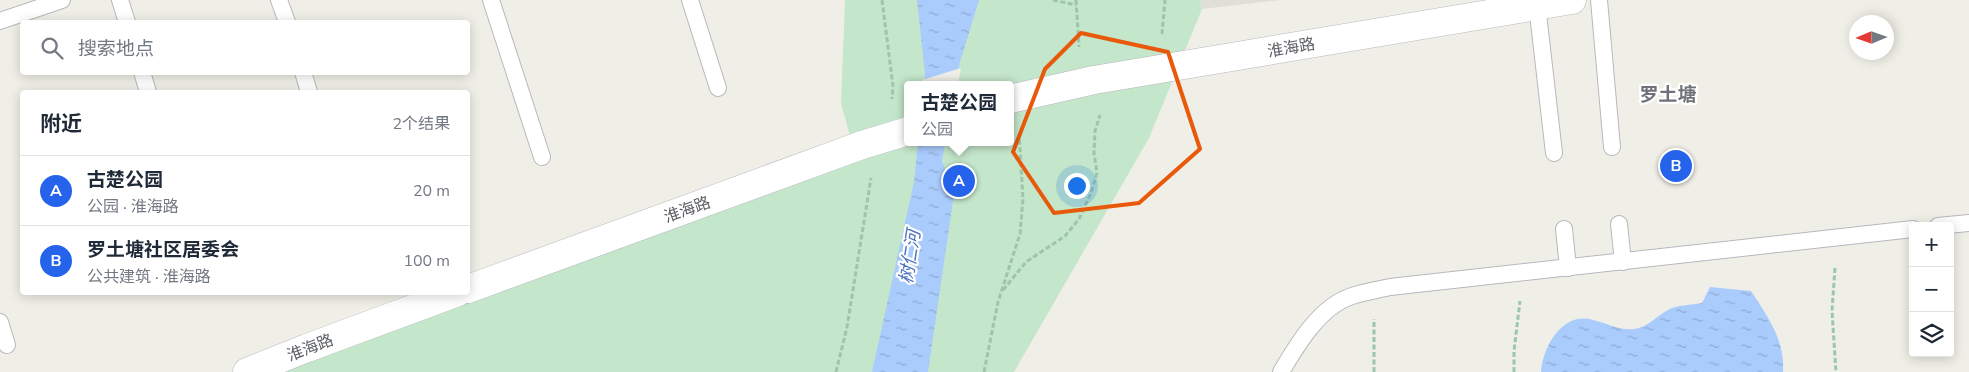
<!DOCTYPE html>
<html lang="zh">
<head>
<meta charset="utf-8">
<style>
	body { margin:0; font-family:"Nunito Sans","Noto Sans SC",sans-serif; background:#f2f2f3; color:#1f2937 }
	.controls { position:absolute; right:15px; bottom:15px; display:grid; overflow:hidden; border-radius:5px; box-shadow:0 2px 12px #0003 }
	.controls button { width:45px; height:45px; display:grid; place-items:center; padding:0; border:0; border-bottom:1px solid #e0e1e3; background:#fff; color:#1f2937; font:25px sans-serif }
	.compass { position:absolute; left:1849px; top:15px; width:45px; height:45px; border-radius:50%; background:#fff; box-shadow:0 2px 12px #0003; rotate:268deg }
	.you { position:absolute; left:1076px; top:185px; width:18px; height:18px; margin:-12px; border:4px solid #fff; border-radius:50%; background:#1a73e8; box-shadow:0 0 0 8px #1a73e833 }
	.badge { display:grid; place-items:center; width:32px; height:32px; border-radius:50%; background:#2563eb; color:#fff; font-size:16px; font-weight:700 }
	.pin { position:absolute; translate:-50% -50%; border:2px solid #fff; box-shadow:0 1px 5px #0006 }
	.popup { position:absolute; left:904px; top:81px; width:110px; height:65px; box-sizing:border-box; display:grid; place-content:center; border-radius:5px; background:#fff; filter:drop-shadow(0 1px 4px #0005); font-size:16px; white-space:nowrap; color:#747a83 }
	.popup b { font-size:19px; color:#1f2937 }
	.popup::after { content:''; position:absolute; left:50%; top:100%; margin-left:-10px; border:10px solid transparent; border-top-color:#fff }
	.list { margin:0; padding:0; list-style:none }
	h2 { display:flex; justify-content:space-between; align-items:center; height:65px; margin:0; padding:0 20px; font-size:21px }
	h2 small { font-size:16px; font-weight:400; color:#747a83 }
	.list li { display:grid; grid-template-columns:32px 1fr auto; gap:15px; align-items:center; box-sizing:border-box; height:70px; padding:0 20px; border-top:1px solid #e0e1e3 }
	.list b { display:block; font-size:19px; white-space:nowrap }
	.list p { margin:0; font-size:16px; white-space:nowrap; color:#747a83 }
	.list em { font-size:16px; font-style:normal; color:#747a83 }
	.icon { flex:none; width:28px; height:28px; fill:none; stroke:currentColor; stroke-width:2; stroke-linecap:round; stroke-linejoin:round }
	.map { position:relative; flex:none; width:1969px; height:372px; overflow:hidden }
	.search { position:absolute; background:#fff; box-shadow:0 2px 12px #0003; left:20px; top:20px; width:450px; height:55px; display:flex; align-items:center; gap:12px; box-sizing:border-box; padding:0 18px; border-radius:5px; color:#747a83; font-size:19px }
	.panel { position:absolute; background:#fff; box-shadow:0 2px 12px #0003; left:20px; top:90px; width:450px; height:205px; border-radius:5px }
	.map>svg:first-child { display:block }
	.education { fill:#e0dfd5 }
	.green { fill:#c4e6ca; fill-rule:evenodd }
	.water { fill:url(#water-ripples) }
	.pier { fill:#f0efe7 }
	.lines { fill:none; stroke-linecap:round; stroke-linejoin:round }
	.service-casing { stroke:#b7b8bd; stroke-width:18 }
	.minor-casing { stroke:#b7b8bd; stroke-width:29 }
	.path { stroke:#9cc5ae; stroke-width:3; stroke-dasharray:5 2.5; stroke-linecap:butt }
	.service { stroke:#fff; stroke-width:16 }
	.minor { stroke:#fff; stroke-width:28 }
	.minor-bridge-casing { stroke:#b7b8bd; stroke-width:29; stroke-linecap:butt }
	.minor-bridge { stroke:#fff; stroke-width:28 }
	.marked { fill:none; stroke:#e8590c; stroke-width:4; stroke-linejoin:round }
	.labels { text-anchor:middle; stroke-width:4.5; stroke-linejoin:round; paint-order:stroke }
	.street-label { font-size:16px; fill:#5e6167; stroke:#fff }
	.water-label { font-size:18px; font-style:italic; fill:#4b72c1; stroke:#fff }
	.quarter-label { font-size:19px; font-weight:bold; fill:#6f7279; stroke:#fff }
</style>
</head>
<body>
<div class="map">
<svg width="1969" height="372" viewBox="0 0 1969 372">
	<defs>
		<pattern id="water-ripples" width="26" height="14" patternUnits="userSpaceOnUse" patternTransform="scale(1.25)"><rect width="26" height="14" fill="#aaccfd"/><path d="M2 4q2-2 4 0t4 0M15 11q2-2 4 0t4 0" fill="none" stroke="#8ea9d1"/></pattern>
	</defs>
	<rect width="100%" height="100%" fill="#f0efe7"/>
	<polygon class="education" points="1200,0 1281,0 1202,9"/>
	<path class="green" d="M845,0H1200L1202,9L1149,138L1014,372H281L731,199L857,162L841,103ZM908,85H1010V142H908Z"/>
	<g class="water">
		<polygon points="917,0 979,0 960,62 955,85 924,85 925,74"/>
		<polygon points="918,142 945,142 942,161 954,194 928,372 872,372 914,182"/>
		<path d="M1710,287L1751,291C1768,317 1785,340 1783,372H1541C1543,346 1563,311 1593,320C1607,323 1619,331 1634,329C1649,327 1656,316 1668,310C1676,305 1692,305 1702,303Z"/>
	</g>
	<polygon class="pier" points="961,68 958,85 922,85 922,80"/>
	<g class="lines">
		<defs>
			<g id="service">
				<polyline points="120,0 127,22"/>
				<polyline points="279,0 287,22"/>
				<polyline points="491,0 542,157"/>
				<polyline points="690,0 718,88"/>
				<polyline points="1599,0 1612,147"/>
				<polyline points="1537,5 1554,153"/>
				<polyline points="0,21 62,0"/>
				<polyline points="142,72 148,92"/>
				<polyline points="303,72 309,92"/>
				<polyline points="1619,224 1623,262"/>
				<polyline points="1938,226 1969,223"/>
				<polyline points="1564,229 1568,268"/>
				<polyline points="0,322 7,345"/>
				<path d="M1281,372C1297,345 1320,306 1352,296C1364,292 1377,290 1390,287L1913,229"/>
			</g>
			<g id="minor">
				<polyline points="1010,99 1094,80 1572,0"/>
				<polyline points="468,289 862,145"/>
				<polyline points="247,372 307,348 458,292"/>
			</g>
		</defs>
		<use href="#service" class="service-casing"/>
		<use href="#minor" class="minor-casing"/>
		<g class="path">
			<polyline points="882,0 893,86 892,99"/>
			<polyline points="1053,0 1076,5"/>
			<polyline points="1076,0 1079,47"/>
			<polyline points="1162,34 1165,0"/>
			<polyline points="1835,268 1832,311 1836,372"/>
			<polyline points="1003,290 1026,262 1065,236 1079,219 1091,193 1097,173 1094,153 1095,131 1100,115"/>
			<polyline points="836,372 847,327 871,178"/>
			<polyline points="984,372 998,302 1020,234 1023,199 1019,133"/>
			<polyline points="1374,372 1374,319"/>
			<polyline points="1514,372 1514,351 1520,301"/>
		</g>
		<use href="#service" class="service"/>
		<use href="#minor" class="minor"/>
		<defs>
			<polyline id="minor-bridge" points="862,145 908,131"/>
		</defs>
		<use href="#minor-bridge" class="minor-bridge-casing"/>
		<use href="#minor-bridge" class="minor-bridge"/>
	</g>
	<path class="marked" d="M1081,33L1168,52L1200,149L1139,203L1054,213L1013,152L1045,69Z"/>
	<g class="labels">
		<g class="street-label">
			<text transform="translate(1291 47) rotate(-10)" y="6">淮海路</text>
			<text transform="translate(687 209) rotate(-20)" y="6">淮海路</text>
			<text transform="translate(310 347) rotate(-21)" y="6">淮海路</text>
		</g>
		<g class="water-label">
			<text transform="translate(910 257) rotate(-81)" y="6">树仁河</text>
		</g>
		<g class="quarter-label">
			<text x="1668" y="101">罗土塘</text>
		</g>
	</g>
</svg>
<div class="controls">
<button>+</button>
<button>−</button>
<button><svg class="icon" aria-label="layers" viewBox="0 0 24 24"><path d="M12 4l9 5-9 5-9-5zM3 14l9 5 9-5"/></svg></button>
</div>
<svg class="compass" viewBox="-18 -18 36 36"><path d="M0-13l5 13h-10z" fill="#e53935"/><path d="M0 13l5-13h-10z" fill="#747a83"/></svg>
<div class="you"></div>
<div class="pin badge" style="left:959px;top:181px">A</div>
<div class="popup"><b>古楚公园</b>公园</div>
<div class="pin badge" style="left:1676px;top:166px">B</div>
<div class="search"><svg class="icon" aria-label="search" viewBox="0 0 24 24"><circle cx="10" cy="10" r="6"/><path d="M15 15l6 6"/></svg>搜索地点</div>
<section class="panel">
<h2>附近<small>2个结果</small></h2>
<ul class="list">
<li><span class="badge">A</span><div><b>古楚公园</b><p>公园 · 淮海路</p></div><em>20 m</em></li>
<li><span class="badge">B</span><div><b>罗土塘社区居委会</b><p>公共建筑 · 淮海路</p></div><em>100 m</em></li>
</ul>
</section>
</div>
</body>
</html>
